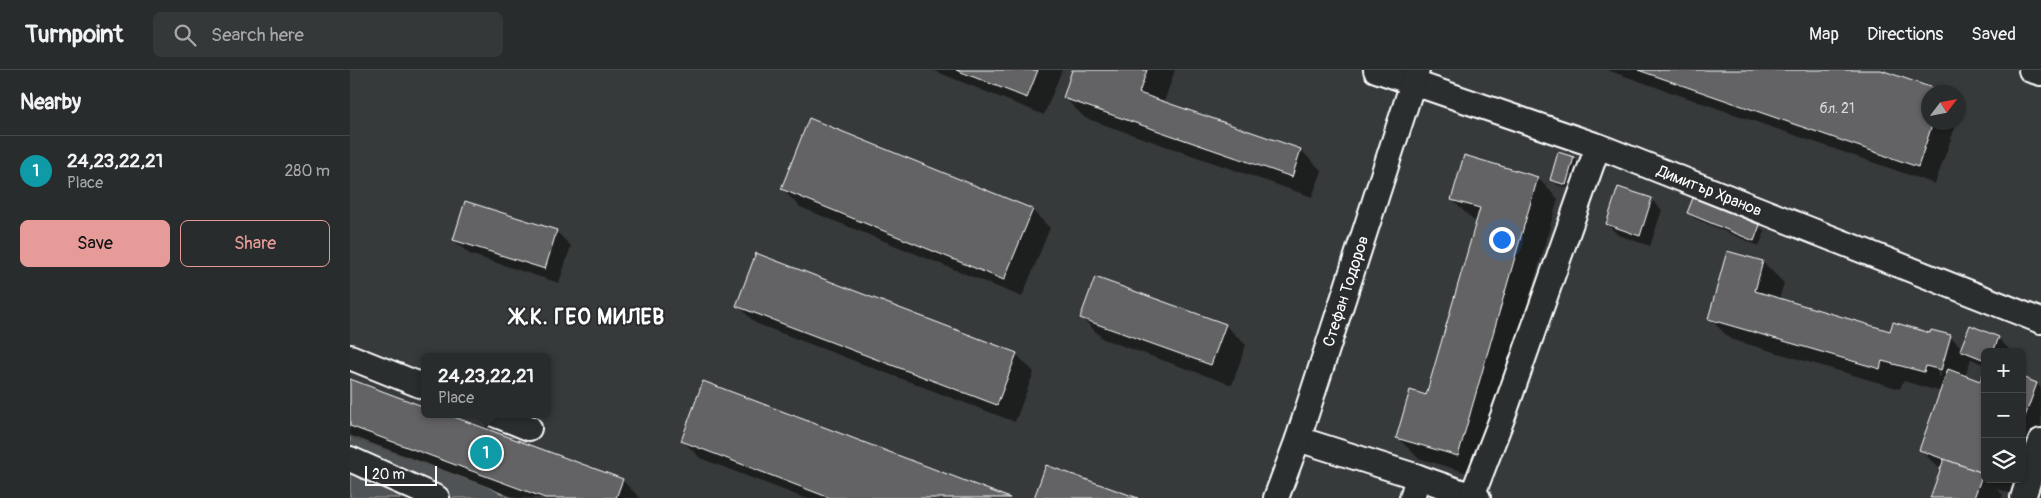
<!DOCTYPE html>
<html lang="en">
<head>
<meta charset="utf-8">
<style>
	body { margin:0; font-family:Pangolin,sans-serif; background:#353838; color:#f1f3f6 }
	.controls { position:absolute; right:15px; bottom:15px; display:grid; overflow:hidden; border-radius:8px; box-shadow:0 1px 4px #0004 }
	.controls button { width:45px; height:45px; display:grid; place-items:center; padding:0; border:0; border-bottom:1px solid #454848; background:#292c2c; color:#f1f3f6; font:25px sans-serif }
	.compass { position:absolute; left:1571px; top:15px; width:45px; height:45px; border-radius:50%; background:#292c2c; box-shadow:0 1px 4px #0004; rotate:58deg }
	.scale { position:absolute; left:15px; bottom:12px; width:72px; box-sizing:border-box; padding-left:5px; border:2px solid #fff; border-top:0; font-size:14px; line-height:18px; white-space:nowrap; color:#fff; -webkit-text-stroke:4px #2a2d2e; paint-order:stroke }
	.you { position:absolute; left:1151px; top:169px; width:18px; height:18px; margin:-12px; border:4px solid #fff; border-radius:50%; background:#1a73e8; box-shadow:0 0 0 8px #1a73e833 }
	.badge { display:grid; place-items:center; width:32px; height:32px; border-radius:50%; background:#e69b98; color:#fff; font-size:16px; font-weight:700 }
	.pin { position:absolute; translate:-50% -50%; border:2px solid #fff; box-shadow:0 1px 5px #0006 }
	.popup { position:absolute; left:71px; top:283px; width:130px; height:65px; box-sizing:border-box; display:grid; place-content:center; border-radius:8px; background:#292c2c; filter:drop-shadow(0 1px 4px #0005); font-size:16px; white-space:nowrap; color:#a5a7a9 }
	.popup b { font-size:19px; color:#f1f3f6 }
	.popup::after { content:''; position:absolute; left:50%; top:100%; margin-left:-10px; border:10px solid transparent; border-top-color:#292c2c }
	.list { margin:0; padding:0; list-style:none }
	h2 { display:flex; justify-content:space-between; align-items:center; height:65px; margin:0; padding:0 20px; font-size:21px }
	h2 small { font-size:16px; font-weight:400; color:#a5a7a9 }
	.list li { display:grid; grid-template-columns:32px 1fr auto; gap:15px; align-items:center; box-sizing:border-box; height:70px; padding:0 20px; border-top:1px solid #454848 }
	.list b { display:block; font-size:19px; white-space:nowrap }
	.list p { margin:0; font-size:16px; white-space:nowrap; color:#a5a7a9 }
	.list em { font-size:16px; font-style:normal; color:#a5a7a9 }
	.actions { display:flex; gap:10px; padding:15px 20px }
	.actions a { flex:1; padding:11px 0; border:1px solid #e69b98; border-radius:8px; text-align:center; font-size:18px; color:#e69b98 }
	.actions .main { background:#e69b98; color:#111 }
	.icon { flex:none; width:28px; height:28px; fill:none; stroke:currentColor; stroke-width:2; stroke-linecap:round; stroke-linejoin:round }
	.map { position:relative; flex:none; width:1691px; height:428px; overflow:hidden }
	header { display:flex; align-items:center; gap:30px; box-sizing:border-box; height:70px; padding:0 25px; background:#292c2c; border-bottom:1px solid #454848 }
	header strong { font-size:24px }
	nav { display:flex; gap:28px; margin-inline-start:auto; font-size:18px }
	.search { width:350px; height:45px; background:#353838; display:flex; align-items:center; gap:12px; box-sizing:border-box; padding:0 18px; border-radius:8px; color:#a5a7a9; font-size:19px }
	main { display:flex }
	aside { flex:1; background:#292c2c }
	.map>svg:first-child { display:block }
	.green { fill:#505354; stroke:#a8a9aa }
	.shadow { fill:#0007; fill-rule:evenodd }
	.building { fill:#636465; stroke:#fff }
	.lines { fill:none; stroke-linecap:round; stroke-linejoin:round }
	.minor-casing { stroke:#fff; stroke-width:28 }
	.minor { stroke:#2a2d2e; stroke-width:24 }
	.labels { text-anchor:middle; stroke-width:4; stroke-linejoin:round; paint-order:stroke }
	.number-label { font-size:14px; fill:#d8d8d8 }
	.street-label { font-size:16px; fill:#fff; stroke:#2a2d2e }
	.district-label { font-size:21px; font-weight:bold; letter-spacing:1px; fill:#fff; stroke:#2a2d2e }
</style>
</head>
<body>
<header>
<strong>Turnpoint</strong>
<div class="search"><svg class="icon" aria-label="search" viewBox="0 0 24 24"><circle cx="10" cy="10" r="6"/><path d="M15 15l6 6"/></svg>Search here</div>
<nav><a>Map</a><a>Directions</a><a>Saved</a></nav>
</header>
<main>
<aside>
<h2>Nearby<small></small></h2>
<ul class="list">
<li><span class="badge" style="background:#0f9aa8">1</span><div><b>24,23,22,21</b><p>Place</p></div><em>280 m</em></li>
</ul>
<div class="actions"><a class="main">Save</a><a>Share</a></div>
</aside>
<div class="map">
<svg width="1691" height="428" viewBox="0 0 1691 428">
	<rect width="100%" height="100%" fill="#373a3b"/>
	<filter id="ink" filterUnits="userSpaceOnUse"><feTurbulence type="fractalNoise" baseFrequency=".02" numOctaves="2"/><feDisplacementMap in="SourceGraphic" scale="10" xChannelSelector="R" yChannelSelector="G"/><feConvolveMatrix kernelMatrix="1 2 1 2 8 2 1 2 1" color-interpolation-filters="sRGB"/></filter>
	<g filter="url(#ink)">
		<polygon class="green" points="0,366 138,417 161,428 0,428"/>
		<g class="shadow">
			<polygon points="582,0 712,0 694,45"/>
			<polygon points="724,0 825,0 814,32 951,80 972,101 962,127 735,48 714,27"/>
			<polygon points="1257,0 1528,0 1592,22 1578,22 1578,52 1607,52 1585,114"/>
			<polygon points="1209,84 1224,88 1229,94 1221,119 1207,115 1201,109"/>
			<polygon points="1115,87 1188,108 1208,129 1128,406 1068,388 1048,368 1077,326 1128,152 1123,150 1102,130"/>
			<polygon points="432,119 682,140 700,158 672,227 450,137"/>
			<polygon points="1301,129 1312,140 1300,176 1268,165 1257,154"/>
			<polygon points="1344,129 1409,156 1415,162 1409,176 1344,148 1338,143"/>
			<polygon points="206,161 221,176 209,213 119,184 104,170"/>
			<path d="M1378,182L1413,192L1434,213L1429,229L1541,262L1600,266L1612,278L1648,268L1659,279L1658,282H1635V295L1621,289L1615,307L1631,313L1635,303V409H1672V309L1687,314L1691,318V369L1670,427L1647,419L1653,425L1652,428H1581L1592,399L1588,397L1570,380L1592,322L1553,311L1550,319L1380,269L1359,248ZM1595,282H1597L1590,307L1588,306Z"/>
			<polygon points="388,235 666,284 684,302 665,352 405,253"/>
			<polygon points="732,248 875,255 896,275 882,315 753,269"/>
			<polygon points="0,310 75,344 272,410 290,428 167,428 0,367"/>
			<polygon points="332,370 656,428 454,428 350,388"/>
		</g>
		<g class="building">
			<polygon points="606,0 688,0 677,28"/>
			<polygon points="722,0 797,0 789,23 951,79 942,107 713,28"/>
			<polygon points="1288,0 1531,0 1594,22 1578,22 1578,52 1583,52 1568,97"/>
			<polygon points="459,48 683,139 654,210 431,119"/>
			<polygon points="1208,82 1224,87 1216,115 1200,110"/>
			<polygon points="1114,85 1188,107 1108,386 1046,368 1060,320 1076,325 1130,138 1101,130"/>
			<polygon points="1268,117 1302,128 1290,166 1256,154"/>
			<polygon points="1343,128 1410,155 1404,171 1337,143"/>
			<polygon points="115,131 207,160 195,199 103,170"/>
			<polygon points="1377,181 1413,191 1405,221 1540,261 1543,252 1580,263 1581,260 1601,265 1591,300 1576,296 1574,302 1532,291 1530,299 1358,249"/>
			<polygon points="406,183 667,283 647,335 386,236"/>
			<polygon points="745,207 876,254 861,295 730,248"/>
			<polygon points="1620,255 1649,267 1643,282 1635,282 1635,290 1610,280"/>
			<polygon points="1598,299 1630,311 1635,299 1635,404 1569,380"/>
			<polygon points="1672,307 1687,313 1672,355"/>
			<polygon points="0,309 75,337 75,344 96,344 273,409 266,428 195,428 0,356"/>
			<polygon points="353,311 660,428 480,428 331,371"/>
			<polygon points="1594,389 1633,403 1624,428 1580,428"/>
			<polygon points="696,395 788,428 684,428"/>
		</g>
		<g class="lines">
			<defs>
				<g id="minor">
					<polyline points="1026,0 1248,76 1691,251"/>
					<polyline points="1681,0 1691,3"/>
					<polyline points="0,287 75,317"/>
					<polyline points="144,344 179,358"/>
					<polyline points="948,369 1068,407 1128,428"/>
					<polyline points="0,389 87,428"/>
					<polyline points="1122,426 1153,346 1248,76"/>
					<polyline points="926,428 948,369 1067,0"/>
					<polyline points="1062,428 1068,407"/>
					<polyline points="1673,428 1691,371"/>
				</g>
			</defs>
			<use href="#minor" class="minor-casing"/>
			<use href="#minor" class="minor"/>
		</g>
	</g>
	<g class="labels">
		<g class="number-label">
			<text x="1487" y="43">бл. 21</text>
		</g>
		<g class="street-label">
			<text transform="translate(1360 120) rotate(22)" y="6">Димитър Хранов</text>
			<text transform="translate(995 221) rotate(-72)" y="6">Стефан Тодоров</text>
		</g>
		<g class="district-label">
			<text x="238" y="254">Ж.К. ГЕО МИЛЕВ</text>
		</g>
	</g>
</svg>
<div class="controls">
<button>+</button>
<button>−</button>
<button><svg class="icon" aria-label="layers" viewBox="0 0 24 24"><path d="M12 4l9 5-9 5-9-5zM3 14l9 5 9-5"/></svg></button>
</div>
<svg class="compass" viewBox="-18 -18 36 36"><path d="M0-13l5 13h-10z" fill="#e53935"/><path d="M0 13l5-13h-10z" fill="#a5a7a9"/></svg>
<div class="scale">20 m</div>
<div class="you"></div>
<div class="pin badge" style="left:136px;top:383px;background:#0f9aa8">1</div>
<div class="popup"><b>24,23,22,21</b>Place</div>
</div>
</main>
</body>
</html>
